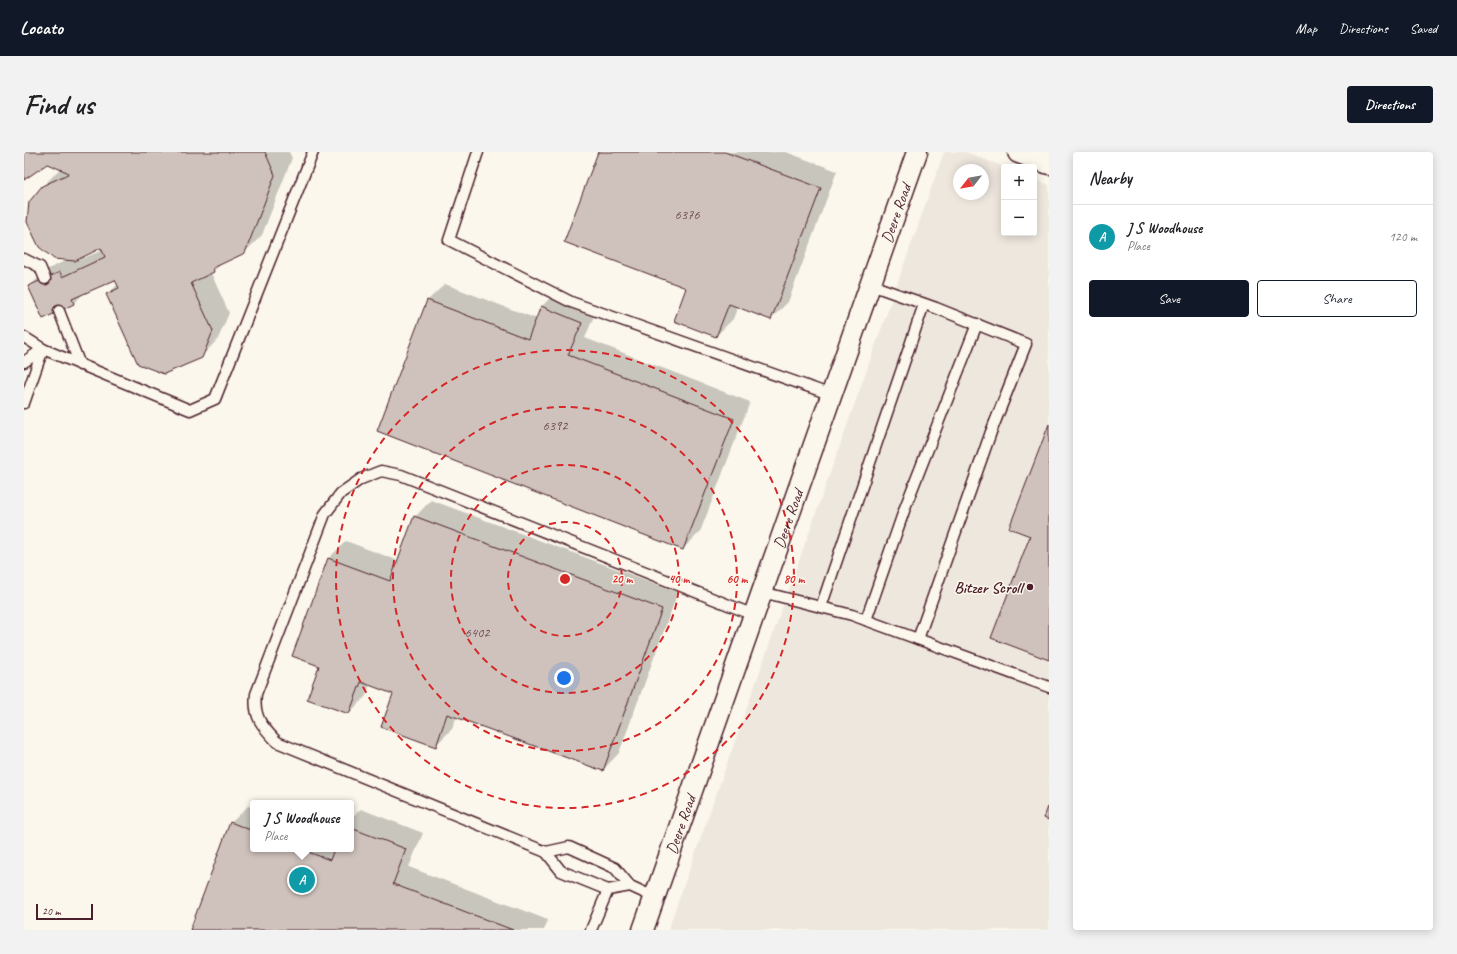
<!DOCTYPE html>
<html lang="en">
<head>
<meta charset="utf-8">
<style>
	body { margin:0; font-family:Caveat,sans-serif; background:#f2f2f2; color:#202124 }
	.controls { position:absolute; right:12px; top:12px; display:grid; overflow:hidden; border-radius:4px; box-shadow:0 2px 10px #0003 }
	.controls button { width:36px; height:36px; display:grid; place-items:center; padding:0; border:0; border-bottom:1px solid #e0e0e0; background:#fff; color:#202124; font:20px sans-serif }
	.compass { position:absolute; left:929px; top:12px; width:36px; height:36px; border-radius:50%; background:#fff; box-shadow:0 2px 10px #0003; rotate:239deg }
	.scale { position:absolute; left:12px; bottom:10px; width:57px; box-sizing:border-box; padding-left:4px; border:2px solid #4a1f2b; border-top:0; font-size:11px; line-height:14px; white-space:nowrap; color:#4a1f2b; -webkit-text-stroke:3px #fbf7ec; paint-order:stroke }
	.you { position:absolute; left:540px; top:526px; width:14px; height:14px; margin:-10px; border:3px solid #fff; border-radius:50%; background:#1a73e8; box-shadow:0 0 0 6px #1a73e833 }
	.badge { display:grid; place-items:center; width:26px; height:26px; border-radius:50%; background:#111827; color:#fff; font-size:13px; font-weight:700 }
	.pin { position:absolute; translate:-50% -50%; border:2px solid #fff; box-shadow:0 1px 4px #0006 }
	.popup { position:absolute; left:226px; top:648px; width:104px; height:52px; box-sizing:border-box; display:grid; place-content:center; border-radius:4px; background:#fff; filter:drop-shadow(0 1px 3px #0005); font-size:13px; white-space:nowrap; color:#757577 }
	.popup b { font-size:15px; color:#202124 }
	.popup::after { content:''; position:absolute; left:50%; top:100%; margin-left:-8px; border:8px solid transparent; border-top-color:#fff }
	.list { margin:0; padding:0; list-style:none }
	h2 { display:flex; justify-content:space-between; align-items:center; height:52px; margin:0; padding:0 16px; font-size:17px }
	h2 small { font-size:13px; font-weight:400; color:#757577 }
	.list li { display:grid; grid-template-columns:26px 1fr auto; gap:12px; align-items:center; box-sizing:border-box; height:64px; padding:0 16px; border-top:1px solid #e0e0e0 }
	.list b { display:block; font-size:15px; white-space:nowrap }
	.list p { margin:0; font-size:13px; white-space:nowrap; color:#757577 }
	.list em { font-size:13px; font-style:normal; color:#757577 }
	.actions { display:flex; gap:8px; padding:12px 16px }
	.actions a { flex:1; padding:9px 0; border:1px solid #111827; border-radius:4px; text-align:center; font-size:14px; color:#111827 }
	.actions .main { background:#111827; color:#fff }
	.map { position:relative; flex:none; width:1025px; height:778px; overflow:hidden; border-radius:4px }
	header { display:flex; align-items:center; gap:24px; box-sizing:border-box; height:56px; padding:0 20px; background:#111827; color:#fff }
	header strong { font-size:19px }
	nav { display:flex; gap:22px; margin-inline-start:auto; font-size:14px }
	.intro { display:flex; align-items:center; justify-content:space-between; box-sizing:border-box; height:96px; padding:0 24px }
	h1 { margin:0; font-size:28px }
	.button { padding:10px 18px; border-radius:4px; background:#111827; color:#fff; font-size:14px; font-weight:700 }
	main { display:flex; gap:24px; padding:0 24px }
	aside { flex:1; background:#fff; border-radius:4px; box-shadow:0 2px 10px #0003 }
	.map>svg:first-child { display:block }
	.built { fill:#eee7de; fill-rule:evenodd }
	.shadow { fill:#0003; fill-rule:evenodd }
	.building { fill:#cfc2bc; stroke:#4a1f2b }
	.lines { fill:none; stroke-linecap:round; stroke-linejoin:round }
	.service-casing { stroke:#4a1f2b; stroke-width:13 }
	.minor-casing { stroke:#4a1f2b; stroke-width:23 }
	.tertiary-casing { stroke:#4a1f2b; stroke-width:25 }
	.service { stroke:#fbf7ec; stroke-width:10 }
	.minor { stroke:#fbf7ec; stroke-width:20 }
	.tertiary { stroke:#fbf7ec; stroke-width:22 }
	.ring { fill:none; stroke:#d62828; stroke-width:2; stroke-dasharray:7 5 }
	.poi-dot { fill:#4a1f2b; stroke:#fbf7ec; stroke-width:1.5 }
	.labels { text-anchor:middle; stroke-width:3; stroke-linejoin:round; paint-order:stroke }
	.number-label { font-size:14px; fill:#6b484f }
	.street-label { font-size:16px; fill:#4a1f2b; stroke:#fbf7ec }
	.poi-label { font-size:16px; font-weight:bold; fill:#4a1f2b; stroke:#fbf7ec; text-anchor:end }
	.centre { fill:#d62828; stroke:#fbf7ec; stroke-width:2 }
	.ring-label { font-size:12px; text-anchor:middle; font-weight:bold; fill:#d62828; stroke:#fbf7ec; stroke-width:3; stroke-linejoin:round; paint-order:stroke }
</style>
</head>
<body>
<header>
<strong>Locato</strong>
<nav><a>Map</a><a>Directions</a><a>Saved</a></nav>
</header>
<div class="intro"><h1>Find us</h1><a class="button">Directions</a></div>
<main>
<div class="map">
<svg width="1025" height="778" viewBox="0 0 1025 778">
	<rect width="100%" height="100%" fill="#fbf7ec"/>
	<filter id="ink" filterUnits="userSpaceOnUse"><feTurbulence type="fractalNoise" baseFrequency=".025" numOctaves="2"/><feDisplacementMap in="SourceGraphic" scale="8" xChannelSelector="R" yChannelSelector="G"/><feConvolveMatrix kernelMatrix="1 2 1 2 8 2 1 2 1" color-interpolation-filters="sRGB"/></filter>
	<g filter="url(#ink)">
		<path class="built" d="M920,0H942L980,15V81H1010V27L1025,33V778H644ZM935,18H959V42H935Z"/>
		<g class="shadow">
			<path d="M0,0H265L268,6L238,83L221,100L200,110L187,121L205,161L194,187L177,205L84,142L94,132L92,127L60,141L50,151L19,165L5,135L22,118L45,107L19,34L37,16L23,11L0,26ZM77,95L79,98L55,108L54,106Z"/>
			<polygon points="575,0 762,0 813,19 764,150 747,167 714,154 709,167 692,184 664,136"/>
			<polygon points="421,132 513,167 517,155 534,138 574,154 561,186 726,250 676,380 659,397 404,148"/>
			<polygon points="407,348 654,440 595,601 579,618 433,564 428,577 411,594 370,541 346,532 342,544 325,561 296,514 269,504 305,406 322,389 375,409 391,365"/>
			<polygon points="224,654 229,656 229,697 327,697 327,666 337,657 399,681 385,715 524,768 520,778 167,778 207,671"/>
		</g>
		<g class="building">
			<polygon points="0,0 241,0 251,23 221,101 189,116 190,120 167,131 189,179 178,206 140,222 114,212 82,142 95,136 91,128 48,147 50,152 19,167 4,134 36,120 38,125 81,105 77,96 51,109 30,107 15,95 3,70 5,50 18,34 44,22 43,20 23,12 0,28"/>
			<polygon points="574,0 701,0 797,36 747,168 705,152 692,185 650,169 662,136 540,90"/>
			<polygon points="403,148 504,187 517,154 558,171 544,203 710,267 659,398 353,279"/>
			<polygon points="1025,272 1025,508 967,486 1006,384 985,376"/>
			<polygon points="390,364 638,457 579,619 423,562 412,595 357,575 369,542 337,530 325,562 283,547 295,514 268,504 304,406 366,429"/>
			<polygon points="1025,652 1025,668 1020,666"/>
			<polygon points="206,670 229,679 229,697 276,697 306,708 310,697 327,697 327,676 382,697 369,732 489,778 166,778"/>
		</g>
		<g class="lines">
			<defs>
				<g id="service">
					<polyline points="454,0 425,88 547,150 808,243"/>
					<polyline points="0,107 16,115 21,127"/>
					<polyline points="847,133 912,156 1002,192 967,280 894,487"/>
					<polyline points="35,159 56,213"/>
					<polyline points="0,185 19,197 0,210"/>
					<polyline points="0,251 19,197 166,258 191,247 289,0"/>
					<polyline points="738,440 828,463 1025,535"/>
					<polyline points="797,455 900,152"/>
					<polyline points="842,468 882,353 953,172"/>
					<path d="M522,700L253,590C238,574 229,565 232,542L301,362L317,341L337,327L357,319L377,323L730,463"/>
					<polyline points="606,734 584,738 537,719 522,700 545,695 591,716 606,734 630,745"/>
					<polyline points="567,778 584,738"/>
				</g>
				<g id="minor">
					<path id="s1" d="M619,778L893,0"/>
				</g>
				<polyline id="tertiary" points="995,0 1025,11"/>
			</defs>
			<use href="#service" class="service-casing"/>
			<use href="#minor" class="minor-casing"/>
			<use href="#tertiary" class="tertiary-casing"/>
			<use href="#service" class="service"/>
			<use href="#minor" class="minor"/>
			<use href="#tertiary" class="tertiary"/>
		</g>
	</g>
	<g class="ring">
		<circle cx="541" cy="427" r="57"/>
		<circle cx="541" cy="427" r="114"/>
		<circle cx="541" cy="427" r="172"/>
		<circle cx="541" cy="427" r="229"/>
	</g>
	<circle class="poi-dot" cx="1006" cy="435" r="4"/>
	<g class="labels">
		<g class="number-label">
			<text x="663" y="67">6376</text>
			<text x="531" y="278">6392</text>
			<text x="453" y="485">6402</text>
		</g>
		<g class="street-label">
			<text dy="6" stroke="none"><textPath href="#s1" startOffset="760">Deere Road</textPath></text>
			<text dy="6" stroke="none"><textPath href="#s1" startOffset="436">Deere Road</textPath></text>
			<text dy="6" stroke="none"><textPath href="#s1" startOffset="112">Deere Road</textPath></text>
		</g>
		<g class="poi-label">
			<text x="998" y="441">Bitzer Scroll</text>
		</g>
	</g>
	<circle cx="541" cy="427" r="6" class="centre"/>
	<g class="ring-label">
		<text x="598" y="431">20 m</text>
		<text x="655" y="431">40 m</text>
		<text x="713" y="431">60 m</text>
		<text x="770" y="431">80 m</text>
	</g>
</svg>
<div class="controls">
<button>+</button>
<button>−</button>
</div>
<svg class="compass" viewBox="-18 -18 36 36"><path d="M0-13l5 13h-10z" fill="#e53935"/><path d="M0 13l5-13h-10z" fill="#757577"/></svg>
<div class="scale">20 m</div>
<div class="you"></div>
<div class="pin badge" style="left:278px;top:728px;background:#0f9aa8">A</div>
<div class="popup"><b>J S Woodhouse</b>Place</div>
</div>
<aside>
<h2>Nearby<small></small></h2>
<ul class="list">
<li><span class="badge" style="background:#0f9aa8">A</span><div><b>J S Woodhouse</b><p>Place</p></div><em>120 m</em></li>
</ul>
<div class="actions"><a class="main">Save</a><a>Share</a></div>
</aside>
</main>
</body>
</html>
